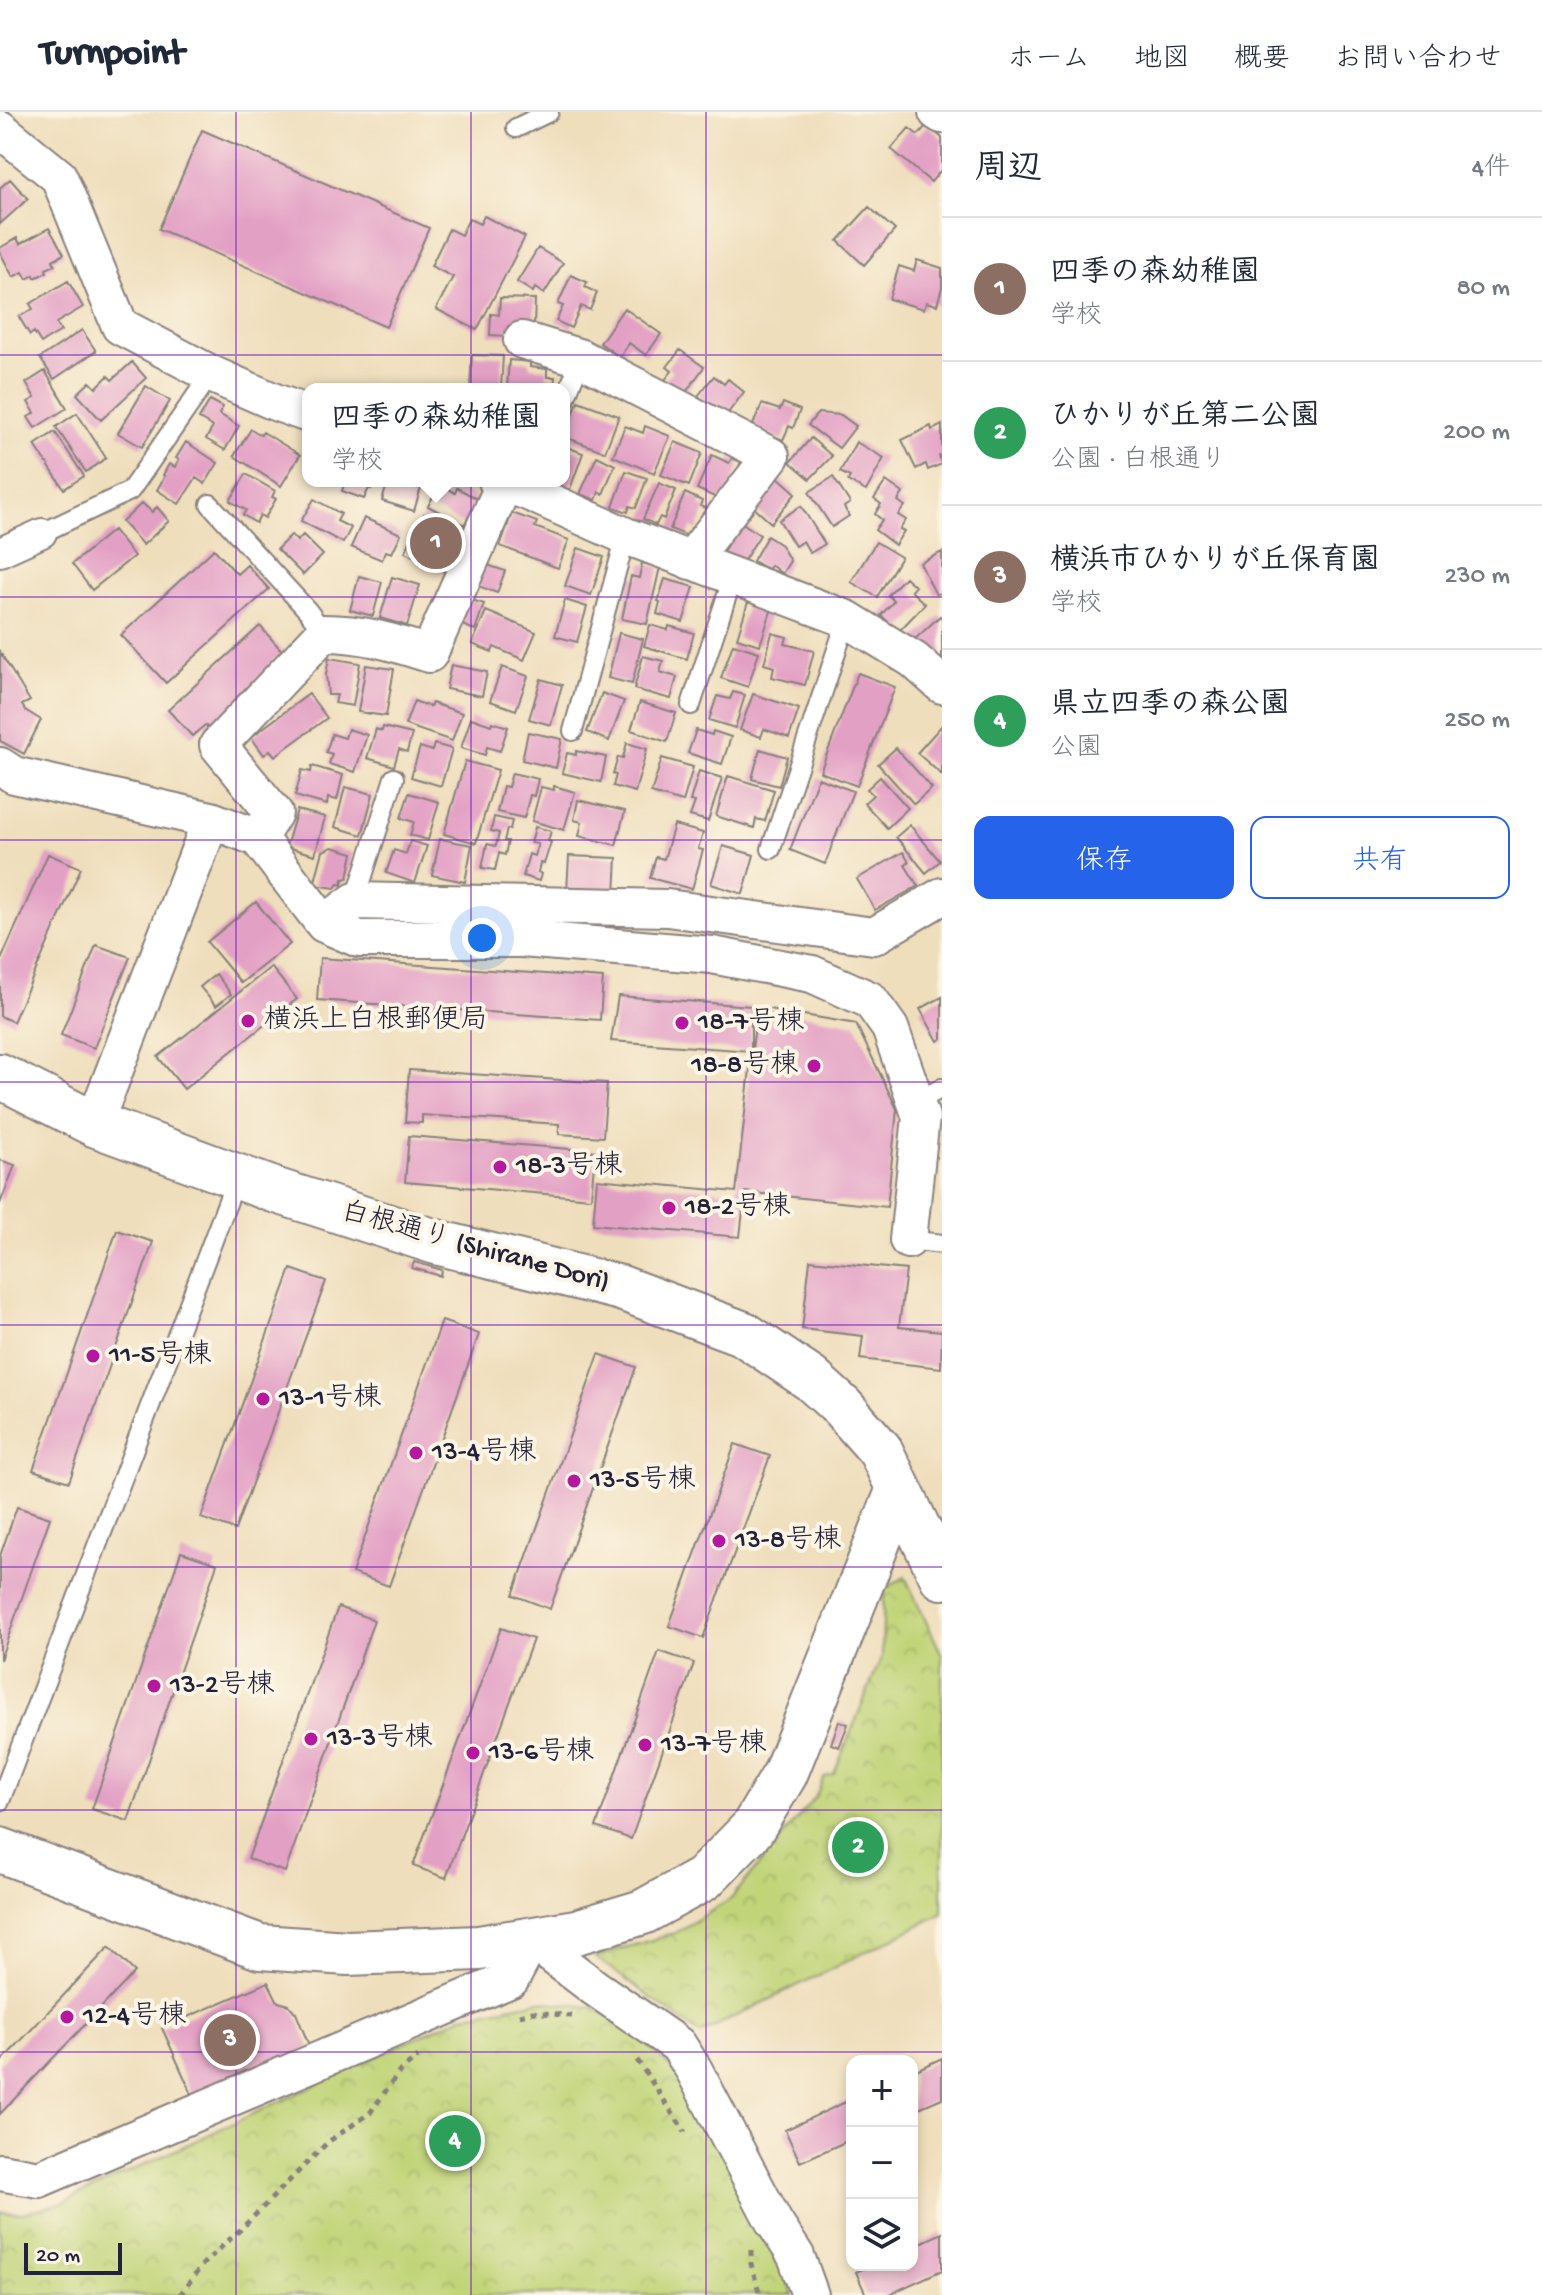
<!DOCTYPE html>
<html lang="ja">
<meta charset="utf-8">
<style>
:root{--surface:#fff;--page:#f6f6f7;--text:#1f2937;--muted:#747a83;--line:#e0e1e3;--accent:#2563eb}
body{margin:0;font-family:"Gochi Hand","Klee One",sans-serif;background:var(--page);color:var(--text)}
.controls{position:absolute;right:24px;bottom:24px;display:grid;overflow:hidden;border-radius:16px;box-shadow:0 4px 12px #0003}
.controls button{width:72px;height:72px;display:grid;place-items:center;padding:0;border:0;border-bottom:2px solid var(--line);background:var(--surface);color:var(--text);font:40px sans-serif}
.scale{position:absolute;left:24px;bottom:20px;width:98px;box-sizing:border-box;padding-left:8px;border:4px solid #22223b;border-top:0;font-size:22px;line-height:28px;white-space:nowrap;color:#22223b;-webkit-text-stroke:6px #fcf5e5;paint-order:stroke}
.you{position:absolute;left:482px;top:826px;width:28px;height:28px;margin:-20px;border:6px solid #fff;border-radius:50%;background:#1a73e8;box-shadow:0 0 0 12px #1a73e833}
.badge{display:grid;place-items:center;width:52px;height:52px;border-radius:50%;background:var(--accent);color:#fff;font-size:26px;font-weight:700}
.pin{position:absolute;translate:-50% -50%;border:4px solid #fff;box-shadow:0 2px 8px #0006}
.popup{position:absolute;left:302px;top:271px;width:268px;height:104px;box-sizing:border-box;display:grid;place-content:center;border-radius:16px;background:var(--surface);filter:drop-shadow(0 2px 6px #0005);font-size:26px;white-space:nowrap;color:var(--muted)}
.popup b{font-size:30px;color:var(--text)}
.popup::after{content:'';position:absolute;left:50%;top:100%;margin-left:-16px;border:16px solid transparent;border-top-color:var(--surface)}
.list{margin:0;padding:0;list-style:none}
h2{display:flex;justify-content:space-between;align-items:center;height:104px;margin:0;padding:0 32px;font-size:34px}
h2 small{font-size:26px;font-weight:400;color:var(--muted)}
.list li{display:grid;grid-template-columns:52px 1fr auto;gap:24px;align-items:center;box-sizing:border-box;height:144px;padding:0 32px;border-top:2px solid var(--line)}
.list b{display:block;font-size:30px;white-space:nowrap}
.list p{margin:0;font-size:26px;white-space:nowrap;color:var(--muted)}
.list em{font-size:26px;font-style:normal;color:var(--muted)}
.actions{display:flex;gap:16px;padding:24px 32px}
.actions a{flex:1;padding:18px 0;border:2px solid var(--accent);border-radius:16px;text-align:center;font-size:28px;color:var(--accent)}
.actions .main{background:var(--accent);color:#fff}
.icon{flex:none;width:44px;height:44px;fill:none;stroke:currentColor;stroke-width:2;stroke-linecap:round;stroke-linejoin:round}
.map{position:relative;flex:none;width:942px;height:2183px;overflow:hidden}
header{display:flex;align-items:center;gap:48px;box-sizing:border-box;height:112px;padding:0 40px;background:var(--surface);border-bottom:2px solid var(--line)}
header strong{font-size:38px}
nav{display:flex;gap:44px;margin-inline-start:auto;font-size:28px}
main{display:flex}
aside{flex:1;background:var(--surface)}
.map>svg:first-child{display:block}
.park{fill:url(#park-crowns);stroke:#727b5a;stroke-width:2}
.building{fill:#e3a0c5}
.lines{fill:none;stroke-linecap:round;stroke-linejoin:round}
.service-casing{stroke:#88807c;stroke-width:22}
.pedestrian-casing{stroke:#88807c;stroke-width:32}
.minor-casing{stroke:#88807c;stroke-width:40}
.tertiary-casing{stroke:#88807c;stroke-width:48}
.path{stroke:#88807c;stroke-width:5;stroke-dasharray:6 6;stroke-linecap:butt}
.service{stroke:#fff;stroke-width:18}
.pedestrian{stroke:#fff;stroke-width:28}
.minor{stroke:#fff;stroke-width:36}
.tertiary{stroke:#fff;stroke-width:44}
.grid{fill:none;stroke:#7b2cbf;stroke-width:2;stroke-opacity:0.55}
.poi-dot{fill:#b5179e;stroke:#fcf5e5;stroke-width:3}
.labels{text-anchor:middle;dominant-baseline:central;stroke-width:8;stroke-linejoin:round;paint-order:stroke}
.poi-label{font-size:28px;fill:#22223b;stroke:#fcf5e5;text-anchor:start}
.street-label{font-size:28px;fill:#22223b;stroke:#fcf5e5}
</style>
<header>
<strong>Turnpoint</strong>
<nav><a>ホーム</a><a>地図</a><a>概要</a><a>お問い合わせ</a></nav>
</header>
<main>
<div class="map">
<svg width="942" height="2183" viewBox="0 0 942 2183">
<defs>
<pattern id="park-crowns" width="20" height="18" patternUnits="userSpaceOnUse" patternTransform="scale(2)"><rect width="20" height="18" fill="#c1d478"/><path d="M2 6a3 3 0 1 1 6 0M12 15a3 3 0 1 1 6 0" fill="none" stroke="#a6b669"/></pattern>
</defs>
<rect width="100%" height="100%" fill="#fcf5e5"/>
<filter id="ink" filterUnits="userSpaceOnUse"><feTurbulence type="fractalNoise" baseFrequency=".0125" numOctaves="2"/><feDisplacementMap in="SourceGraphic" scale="16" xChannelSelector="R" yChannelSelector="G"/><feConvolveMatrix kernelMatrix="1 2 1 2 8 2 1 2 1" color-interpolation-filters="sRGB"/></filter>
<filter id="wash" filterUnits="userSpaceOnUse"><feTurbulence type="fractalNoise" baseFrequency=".006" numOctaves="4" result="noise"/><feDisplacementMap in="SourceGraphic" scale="32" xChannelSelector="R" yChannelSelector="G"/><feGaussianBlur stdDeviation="1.8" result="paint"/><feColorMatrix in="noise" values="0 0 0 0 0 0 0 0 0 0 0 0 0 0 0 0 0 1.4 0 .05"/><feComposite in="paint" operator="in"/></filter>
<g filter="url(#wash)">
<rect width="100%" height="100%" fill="#efdebc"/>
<!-- park -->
<path class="park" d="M905 1465 942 1543V1802L700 1922 595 1845 675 1821 731 1787 816 1684 824 1665 834 1662 882 1544 884 1478Z
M538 1889 592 1895 630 1916 682 1967 780 2150 793 2183H0V2100L24 2101 64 2090 463 1904Z"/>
<g id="blocks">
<!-- building -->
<path class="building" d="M927 13 942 26V57L931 70 891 37 909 16 918 23Z
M202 18 429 116 386 215 159 117Z
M10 67 28 87 0 112V76Z
M869 95 895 118 864 153 838 129Z
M484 104 525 125 477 218 436 197 453 165 431 154 449 117 461 123 469 107 480 112Z
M49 116 64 142 53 148 55 153 46 157 47 160 35 166 34 163 27 167 23 160 13 165 0 140V136L17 126 20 132Z
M538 136 563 151 544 182 535 176 533 180 517 170Z
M917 148 942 156V175L937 193 926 190 924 197 889 187 899 154 914 159Z
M571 163 587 170 585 175 597 181 590 198 581 194 571 216 556 209 563 194 558 192Z
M68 169 83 195 56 211 61 219 41 231 34 220 30 223 19 205 33 197 30 192Z
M500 186 535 187 534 215 508 214 507 224 490 223 491 202 499 203Z
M624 196 661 222 646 243 629 231 620 245 600 231Z
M82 218 96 239 54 267 40 246Z
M680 238 704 255 681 287 661 273 672 259 667 255Z
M472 243 503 244 501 277H470Z
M509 248 530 250V255L547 257V265H555L554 275 546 274V277H507Z
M132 250 146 266 101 308 77 282 90 270 96 276 108 264 112 268Z
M45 259 67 296 35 316 28 305 35 301 28 290 35 286 26 271Z
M714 264 724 272 728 267 744 280 725 305 698 284Z
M146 274 170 289 142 335 118 321Z
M210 288 223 295 219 302 239 314 225 338 206 327 213 315 199 307Z
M578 289 619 304 605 340 565 325Z
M783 291 800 298 793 316 789 314 783 328 752 315 762 292 780 298Z
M77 301 106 346 86 360 56 315Z
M818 301 841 303 856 314 839 336 808 313Z
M942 313V343L939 344 942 352 928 358 926 352 916 357 902 328 931 314 932 318Z
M625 314 643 321 645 314 670 324 654 361 613 344Z
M251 317 261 323 263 320 300 343 281 374 234 344Z
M55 320 84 364 64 377 35 333Z
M811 326 832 344 810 367 790 350Z
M186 330 218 351 205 372 196 366 179 392 157 378 165 364 163 363 169 352 175 355 179 348 176 346Z
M675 330 702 341 689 374 661 363Z
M856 330 884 346 866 379 848 369 850 365 840 360Z
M564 334 583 341 569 380 559 377 562 369H564Z
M712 343 729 351 732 346 741 350 728 379 721 388 697 377Z
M597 344 615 353 603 382 599 380 596 388 580 382Z
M626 359 647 366 636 396 630 394 628 400 613 395Z
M246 362 275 379 272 385 276 387 265 406 260 403 256 411 243 403 246 398 230 389Z
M778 365 796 381 771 411 752 394Z
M833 365 850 391 844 395 849 404 832 415 809 380Z
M345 369H374L371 377 369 376 364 387 342 379Z
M388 369H423L414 399 382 389Z
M886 369 903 381 898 389 905 394 898 403 906 408 900 417 904 419 895 433 875 418 882 408 875 402 881 392 874 387Z
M659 371 676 378 664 407 660 405 656 413 643 407Z
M440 372 455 381 457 376 478 387 464 413 428 394Z
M685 381 702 389 700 394 706 396 697 418 691 416 688 424 670 417Z
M314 387 341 402 337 409 351 416 343 431 301 409Z
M142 391 152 400 157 395 169 409 143 433 122 410Z
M801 394 825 432 810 441 803 429 795 434 779 408Z
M512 401 537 410 535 415 569 428 558 456 500 434Z
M424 402 453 416 449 426 459 431 445 460 405 440Z
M364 406 401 422 392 441 386 439 382 448 351 435Z
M741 410 760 423 741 453 722 441Z
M113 418 134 444 92 478 72 452Z
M291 423 297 429 303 423 323 443 303 463 277 437Z
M767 424 781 433 790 449 782 462 771 453 768 458 753 449Z
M876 430 901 445 877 485 851 470Z
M578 436 604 445 591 483 565 474Z
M214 437 237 462 247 453 269 477 166 571 121 523Z
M942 440V480L936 483 920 451Z
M482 451 505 459 497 481 473 472Z
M642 451 660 455 647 512 622 507 631 464 639 466Z
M359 464 382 470 373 504 350 498Z
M392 465 420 473 407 514 380 506Z
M905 465 915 474 911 479 925 492 898 520 881 503 894 489 888 483Z
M665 467 694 475 683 510 657 502 660 490 658 489Z
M463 485 484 492 475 518 454 510Z
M565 488 587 495 577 530 555 524Z
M758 488 773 493 760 533 737 526 748 490 757 493Z
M486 499 536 520 524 548 494 535 492 540 472 532Z
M940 504 942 506V546L935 552 913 529Z
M650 513 668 518 669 514 694 521 687 547 644 534Z
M260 514 283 540 271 550 276 556 209 617 205 613 192 624 168 598Z
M619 521 643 527 632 572 608 566Z
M772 521 787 525 785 532 814 539 805 573 772 565 774 555 764 552Z
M733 532 759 540 748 575 721 566Z
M0 540 30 589 22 593 25 598 41 608 24 642 0 629Z
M643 544 663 549 660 560 677 565 671 587 634 577Z
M329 546 360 551 353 594 335 591 337 583H328L326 562Z
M366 553 394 557 386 604 358 600Z
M451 553 487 560 482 584 446 577Z
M502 555 528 564 516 598 490 589Z
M858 561 895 575 857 674 820 660Z
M541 567 562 573 551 613 529 607Z
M733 580 745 583 735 616 709 608 717 584 730 587Z
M602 581 624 589 609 629 587 620Z
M309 582 327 606 275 644 270 638 264 643 251 625Z
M753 582 799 597 789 626 764 617 761 625 740 618Z
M414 589 430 595 432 591 462 601 452 629 405 613Z
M640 590 676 601 667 630 631 618Z
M471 606 491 613 492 610 508 615 500 639 487 635 485 643 461 636Z
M942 613V663L917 641Z
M383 615 412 622 407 640 399 637 394 654 367 646 376 617 382 619Z
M348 617 367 623 355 660 329 652 332 642 326 640 332 622 345 626Z
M696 618 712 623 713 619 731 625 722 652 688 641Z
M528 620 562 627 556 656 522 648Z
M627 631 647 637 635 680 613 674 616 663 613 662 618 645 623 646Z
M434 632 452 637 441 674 411 665 420 635 432 639Z
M896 636 932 676 914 692 878 652Z
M760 637 787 645 779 674 752 667Z
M576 639 606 645 601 670 562 661 567 641 576 643Z
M662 646 693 655 683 690 651 681Z
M465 649 498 658 476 731 444 722Z
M312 654 343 663 337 688 328 686 327 693 295 684 302 658 311 660Z
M699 659 722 666 708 709 690 704 695 690 690 689Z
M512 661 538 667 534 684 530 683 524 706 497 700 503 674 508 675Z
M728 664 774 678 765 709 756 707 754 716 716 704Z
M880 665 908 696 887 716 864 691 873 683 867 677Z
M818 666 853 679 825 752 790 738Z
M554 674 575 680 564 718 532 709 541 675 554 678Z
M345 675 373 682 362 723 335 715Z
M409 681 439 690 428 728 410 723 414 710 401 706Z
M578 688 625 699 616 733 579 724 582 710 574 708Z
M297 698 325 705 315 743 286 735Z
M494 705 512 709 510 717H507L504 729H508L505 743 499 741 495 758 482 756 487 732 496 734 499 721 491 719Z
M674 713 703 721 698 737 703 738 692 777 650 766 656 745 664 747Z
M910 713 940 749 926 761 896 725Z
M535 715 551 719 548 729 551 730 544 752 540 751 538 760 541 762 539 769 523 764 529 742 534 744 538 732 531 731Z
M440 727 472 733 465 770 432 763Z
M410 729 427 734 415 771 386 761 394 738 406 742Z
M723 734 754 743 743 782 711 772Z
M332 735 353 741 348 766 343 767 342 773 338 772 335 776 314 773 323 739Z
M903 740 909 750 905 753 918 774 875 798 857 767Z
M48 742 81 756 13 910 0 904V850Z
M569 744 617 746 615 782 567 779Z
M256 790 290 832 241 871 207 830Z
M96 833 130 845 94 936 61 923Z
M320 846 603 866 600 908 317 888Z
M271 855 297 887 184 977 158 945Z
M216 862 231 882 216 894 200 875Z
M618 884 751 894V939L611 929Z
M942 885V926L938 929 920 897Z
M757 895 856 912 897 997 887 1095 745 1080 740 1125 593 1112 597 1067 736 1080Z
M409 958 607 971 603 1025 559 1022V1012L422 1003V1011L405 1010Z
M409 1024 595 1039 591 1086 405 1070Z
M0 1048 15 1053 0 1092Z
M117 1118 153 1130 69 1370 33 1358Z
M810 1148 906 1158 899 1215 942 1219 941 1256 860 1247 863 1224 802 1217Z
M414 1150 442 1158 441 1164 412 1156Z
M291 1157 326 1169 235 1418 201 1406Z
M442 1209 479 1222 389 1474 352 1461Z
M599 1242 636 1255 550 1497 513 1483Z
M735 1332 770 1344 703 1526 669 1514Z
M17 1395 50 1406 0 1548V1444Z
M181 1440 217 1452 128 1709 92 1697Z
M338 1495 374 1508 285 1760 248 1747Z
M501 1516 533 1527 446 1766 413 1754Z
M659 1539 694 1551 631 1727 596 1715Z
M839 1609 848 1612 839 1635 831 1632Z
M109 1835 135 1860 0 2002V1951Z
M268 1870 278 1890 289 1893 296 1901 310 1936 194 1987 162 1916Z
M942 1946V1986L912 1999V1960Z
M852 1987V2027L800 2050 785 2018Z
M942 2121V2158L888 2183H866L856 2160 872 2153H912V2135Z"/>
</g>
</g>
<g filter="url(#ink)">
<use href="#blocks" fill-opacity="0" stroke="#88807c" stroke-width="2"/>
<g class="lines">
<defs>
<path id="service" d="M516 16 549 0
M564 290 581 246
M210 392 308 499 324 521
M42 421 130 379 211 262
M691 593 733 465
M573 619 626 424
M771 737 847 507
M355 789 394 666
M916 990 942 976
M908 1128 942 1132
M0 1689 237 1065"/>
<path id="pedestrian" d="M0 440 42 421"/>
<path id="minor" d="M937 0 942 3
M0 17 59 65 120 214 211 262 275 290 308 302
M522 228 581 246 771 344 690 449
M497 369 528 380 626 424 847 507 914 548 942 573
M0 654 14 663 211 708 258 726 324 812 359 827H522L712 843 812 862 870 888 890 916 921 1005 908 1128
M258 726 274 701 218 633 324 521C363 521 392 530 429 542L504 372
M324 812 355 789 667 796 874 824 942 784
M94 1012 211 708
M0 2060 39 2067 511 1867 532 1828 595 1876 678 1933 694 1958 774 2110 796 2144 810 2183"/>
<path id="tertiary" d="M0 964 94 1012 274 1078 436 1130 621 1176 744 1222 811 1267 842 1295 880 1338 942 1465
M0 1738 260 1835 348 1841 479 1836 576 1820 643 1800 703 1767 752 1717 785 1662 899 1377"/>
</defs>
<!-- service casing -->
<use href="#service" class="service-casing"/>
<!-- pedestrian casing -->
<use href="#pedestrian" class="pedestrian-casing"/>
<!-- minor casing -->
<use href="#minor" class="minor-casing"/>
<!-- tertiary casing -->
<use href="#tertiary" class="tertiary-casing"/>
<!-- path -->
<path class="path" d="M519 1903 533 1900 572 1904
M637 1948 685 2020
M751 2138V2152L760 2183
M180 2183 203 2152 240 2118 328 2030 370 2001 400 1959 418 1945"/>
<!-- service -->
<use href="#service" class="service"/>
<!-- pedestrian -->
<use href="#pedestrian" class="pedestrian"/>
<!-- minor -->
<use href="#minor" class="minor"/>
<!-- tertiary -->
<use href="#tertiary" class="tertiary"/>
</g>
</g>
<!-- grid -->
<path class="grid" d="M236 0V2183M471 0V2183M706 0V2183M0 243H942M0 485H942M0 728H942M0 970H942M0 1213H942M0 1455H942M0 1698H942M0 1940H942"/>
<!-- markers -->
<g class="poi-dot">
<circle cx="248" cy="909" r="8"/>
<circle cx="682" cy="911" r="8"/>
<circle cx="814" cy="954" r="8"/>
<circle cx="500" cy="1055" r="8"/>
<circle cx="669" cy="1096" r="8"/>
<circle cx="93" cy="1244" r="8"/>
<circle cx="263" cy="1287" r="8"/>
<circle cx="416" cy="1341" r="8"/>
<circle cx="574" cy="1369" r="8"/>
<circle cx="719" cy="1429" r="8"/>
<circle cx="154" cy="1574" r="8"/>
<circle cx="311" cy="1627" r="8"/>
<circle cx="645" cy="1633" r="8"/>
<circle cx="473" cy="1641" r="8"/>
<circle cx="67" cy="1905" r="8"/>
</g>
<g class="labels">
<!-- poi labels -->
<g class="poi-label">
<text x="264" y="909">横浜上白根郵便局</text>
<text x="698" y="911">18-7号棟</text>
<text x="798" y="954" text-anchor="end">18-8号棟</text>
<text x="516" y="1055">18-3号棟</text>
<text x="685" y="1096">18-2号棟</text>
<text x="109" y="1244">11-5号棟</text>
<text x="279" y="1287">13-1号棟</text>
<text x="432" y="1341">13-4号棟</text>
<text x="590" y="1369">13-5号棟</text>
<text x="735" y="1429">13-8号棟</text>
<text x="170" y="1574">13-2号棟</text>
<text x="327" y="1627">13-3号棟</text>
<text x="661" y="1633">13-7号棟</text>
<text x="489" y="1641">13-6号棟</text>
<text x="83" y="1905">12-4号棟</text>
</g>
<!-- street labels -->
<g class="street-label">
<text transform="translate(475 1136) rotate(15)">白根通り (Shirane Dori)</text>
</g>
</g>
</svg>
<div class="controls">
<button>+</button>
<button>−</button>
<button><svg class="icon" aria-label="layers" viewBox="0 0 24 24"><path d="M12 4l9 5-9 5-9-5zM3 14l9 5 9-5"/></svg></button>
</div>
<div class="scale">20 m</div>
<div class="you"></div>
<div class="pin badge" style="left:436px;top:431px;background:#8d6e63">1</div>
<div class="popup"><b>四季の森幼稚園</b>学校</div>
<div class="pin badge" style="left:858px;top:1735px;background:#2e9e5b">2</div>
<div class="pin badge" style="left:230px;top:1928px;background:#8d6e63">3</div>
<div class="pin badge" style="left:455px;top:2029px;background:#2e9e5b">4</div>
</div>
<aside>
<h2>周辺<small>4件</small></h2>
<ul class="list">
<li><span class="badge" style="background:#8d6e63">1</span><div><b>四季の森幼稚園</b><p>学校</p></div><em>80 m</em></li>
<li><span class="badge" style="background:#2e9e5b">2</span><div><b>ひかりが丘第二公園</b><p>公園 · 白根通り</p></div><em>200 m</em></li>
<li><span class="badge" style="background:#8d6e63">3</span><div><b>横浜市ひかりが丘保育園</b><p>学校</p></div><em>230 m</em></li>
<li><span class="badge" style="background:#2e9e5b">4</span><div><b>県立四季の森公園</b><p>公園</p></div><em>250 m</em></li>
</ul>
<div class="actions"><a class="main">保存</a><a>共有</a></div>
</aside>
</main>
